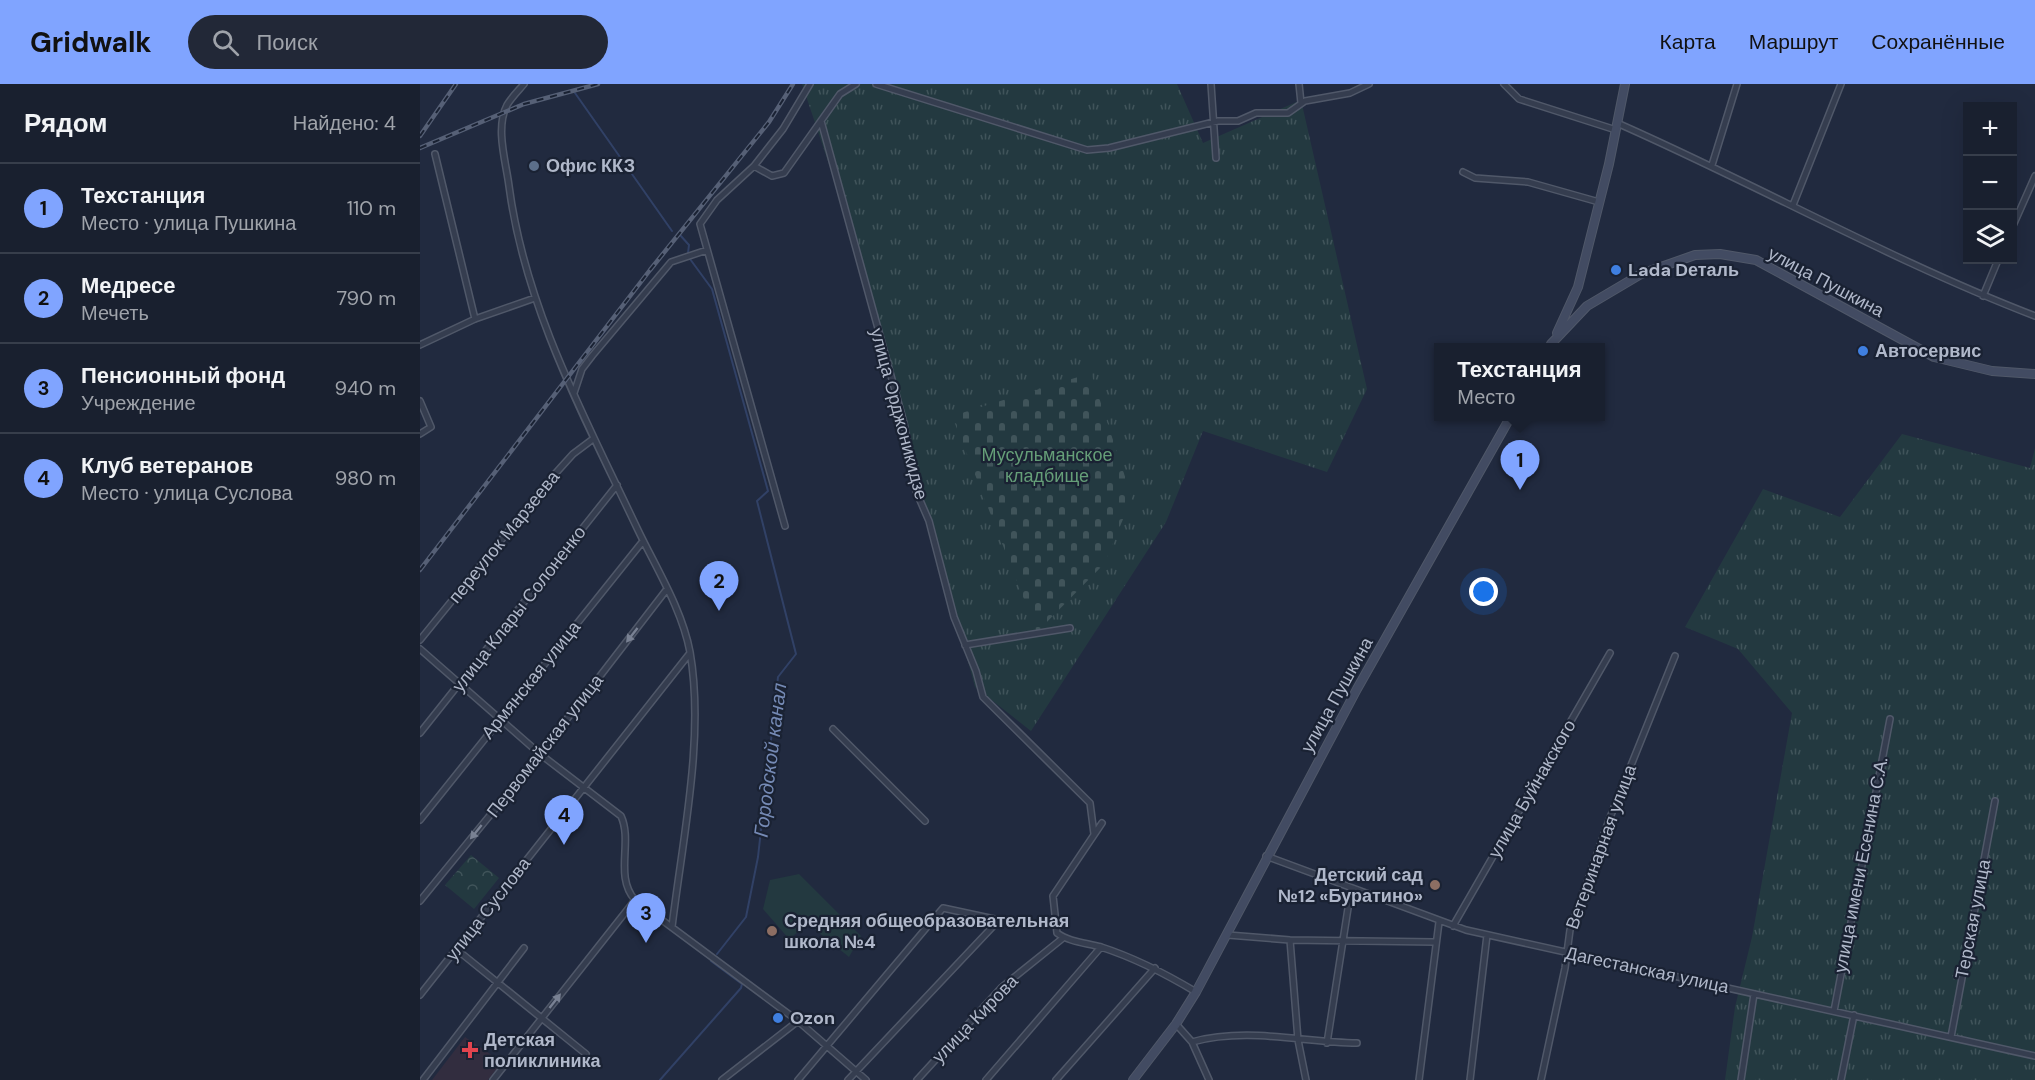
<!DOCTYPE html>
<html lang="ru">
<meta charset="utf-8">
<style>
:root{--surface:#19202f;--page:#222837;--text:#f1f3f6;--muted:#9fa3aa;--line:#373e4b;--accent:#80a4ff}
body{margin:0;font-family:"DM Sans",sans-serif;background:var(--page);color:var(--text)}
.controls{position:absolute;right:18px;top:18px;display:grid;overflow:hidden;border-radius:0px;box-shadow:0 6px 24px #0002}
.controls button{width:54px;height:54px;display:grid;place-items:center;padding:0;border:0;border-bottom:2px solid var(--line);background:var(--surface);color:var(--text);font:30px sans-serif}
.you{position:absolute;left:1064px;top:508px;width:21px;height:21px;margin:-15px;border:4px solid #fff;border-radius:50%;background:#1a73e8;box-shadow:0 0 0 9px #1a73e833}
.badge{display:grid;place-items:center;width:39px;height:39px;border-radius:50%;background:var(--accent);color:#111;font-size:20px;font-weight:700}
.pin{position:absolute;translate:-50% -50px;filter:drop-shadow(0 2px 3px #0008)}
.pin::after{content:'';position:absolute;top:32px;width:21px;height:18px;background:inherit;clip-path:polygon(0 0,100% 0,50% 100%)}
.popup{position:absolute;left:1014px;top:259px;width:171px;height:78px;box-sizing:border-box;display:grid;place-content:center;border-radius:0px;background:var(--surface);filter:drop-shadow(0 2px 4px #0005);font-size:20px;white-space:nowrap;color:var(--muted)}
.popup b{font-size:22px;color:var(--text)}
.popup::after{content:'';position:absolute;left:50%;top:100%;margin-left:-12px;border:12px solid transparent;border-top-color:var(--surface)}
.list{margin:0;padding:0;list-style:none}
h2{display:flex;justify-content:space-between;align-items:center;height:78px;margin:0;padding:0 24px;font-size:26px}
h2 small{font-size:20px;font-weight:400;color:var(--muted)}
.list li{display:grid;grid-template-columns:39px 1fr auto;gap:18px;align-items:center;box-sizing:border-box;height:90px;padding:0 24px;border-top:2px solid var(--line)}
.list b{display:block;font-size:22px;white-space:nowrap}
.list p{margin:0;font-size:20px;white-space:nowrap;color:var(--muted)}
.list em{font-size:20px;font-style:normal;color:var(--muted)}
.icon{flex:none;width:33px;height:33px;fill:none;stroke:currentColor;stroke-width:2;stroke-linecap:round;stroke-linejoin:round}
.map{position:relative;flex:none;width:1615px;height:996px;overflow:hidden}
header{display:flex;align-items:center;gap:36px;box-sizing:border-box;height:84px;padding:0 30px;background:var(--accent);color:#111}
header strong{font-size:28px}
nav{display:flex;gap:33px;margin-inline-start:auto;font-size:21px}
.search{width:420px;height:54px;background:var(--page);display:flex;align-items:center;gap:15px;box-sizing:border-box;padding:0 21px;border-radius:33px;color:var(--muted);font-size:22px}
main{display:flex}
aside{flex:1;background:var(--surface)}
.map>svg:first-child{display:block}
.medical{fill:#322d3f}
.grass{fill:url(#grass-tufts)}
.forest{fill:url(#forest-crowns)}
.cemetery{fill:url(#cemetery-stones)}
.pitch{fill:#233940}
.lines{fill:none;stroke-linecap:round;stroke-linejoin:round}
.stream{stroke:#314166;stroke-width:2}
.street-casing{stroke:#505869;stroke-width:8}
.secondary-casing{stroke:#505869;stroke-width:10}
.street{stroke:#353d4f;stroke-width:5}
.secondary{stroke:#424b62;stroke-width:8}
.rail-casing{stroke:#566076;stroke-width:4.5}
.rail{stroke:#1a2233;stroke-width:2;stroke-dasharray:7;stroke-linecap:butt}
.oneway{fill:#798193}
.service-dot{fill:#5c6f8a;stroke:#1a2233;stroke-width:2}
.shop-dot{fill:#3f7fe0;stroke:#1a2233;stroke-width:2}
.education-dot{fill:#8d6e63;stroke:#1a2233;stroke-width:2}
.health-dot{fill:#e0444e;stroke:#1a2233;stroke-width:2}
.labels{text-anchor:middle;dominant-baseline:central;stroke-width:4.5;stroke-linejoin:round;paint-order:stroke}
.poi-label{font-size:18px;font-weight:bold;fill:#b0b8ca;stroke:#1a2233;text-anchor:start}
.street-label{font-size:18px;fill:#b0b8ca;stroke:#1a2233}
.park-label{font-size:18px;fill:#659e78;stroke:#1a2233}
.water-label{font-size:20px;font-style:italic;fill:#758ab5;stroke:#1a2233}
</style>
<header>
<strong>Gridwalk</strong>
<div class="search"><svg class="icon" aria-label="search" viewBox="0 0 24 24"><circle cx="10" cy="10" r="6"/><path d="M15 15l6 6"/></svg>Поиск</div>
<nav><a>Карта</a><a>Маршрут</a><a>Сохранённые</a></nav>
</header>
<main>
<aside>
<h2>Рядом<small>Найдено: 4</small></h2>
<ul class="list">
<li><span class="badge">1</span><div><b>Техстанция</b><p>Место · улица Пушкина</p></div><em>110 m</em></li>
<li><span class="badge">2</span><div><b>Медресе</b><p>Мечеть</p></div><em>790 m</em></li>
<li><span class="badge">3</span><div><b>Пенсионный фонд</b><p>Учреждение</p></div><em>940 m</em></li>
<li><span class="badge">4</span><div><b>Клуб ветеранов</b><p>Место · улица Суслова</p></div><em>980 m</em></li>
</ul>
</aside>
<div class="map">
<svg width="1615" height="996" viewBox="0 0 1615 996">
<defs>
<pattern id="grass-tufts" width="24" height="20" patternUnits="userSpaceOnUse" patternTransform="scale(1.5)"><rect width="24" height="20" fill="#233940"/><path d="M3 7l-1-3M5 7V3M7 7l1-3M15 17l-1-3M17 17v-4M19 17l1-3" fill="none" stroke="#40545a"/></pattern>
<pattern id="forest-crowns" width="20" height="18" patternUnits="userSpaceOnUse" patternTransform="scale(1.5)"><rect width="20" height="18" fill="#233940"/><path d="M2 6a3 3 0 1 1 6 0M12 15a3 3 0 1 1 6 0" fill="none" stroke="#40545a"/></pattern>
<pattern id="cemetery-stones" width="16" height="16" patternUnits="userSpaceOnUse" patternTransform="scale(1.5)"><rect width="16" height="16" fill="#233940"/><path d="M2 7V4a2 2 0 0 1 4 0v3zM10 15v-3a2 2 0 0 1 4 0v3z" fill="#40545a"/></pattern>
</defs>
<rect width="100%" height="100%" fill="#212a3f"/>
<!-- medical -->
<path class="medical" d="M45 953 82 978 68 996H12Z"/>
<!-- grass -->
<path class="grass" d="M382 0H757L783 59 881 16 947 305 907 388 783 347 746 438 611 647 555 603 429 140Z
M1482 350 1610 384 1615 364V996H1305L1315 923 1332 853 1372 629 1318 565 1265 543 1343 405 1420 433Z"/>
<!-- forest -->
<path class="forest" d="M51 771 79 794 54 825 25 801Z"/>
<!-- cemetery -->
<path class="cemetery" d="M671 289 712 414 684 480 617 548 532 332Z"/>
<!-- pitch -->
<path class="pitch" d="M379 790 441 852 429 873 388 840 369 855 343 825 350 796Z"/>
<g class="lines">
<!-- stream -->
<path class="stream" d="M155 9 252 147
M260 151 269 161 268 169
M270 175 292 205 348 407 337 417 376 570 358 593 338 773 326 833 297 870
M240 996 321 904 322 900 291 877"/>
<defs>
<path id="street" d="M104 0C98 7 91 14 87 21 75 44 86 78 89 102 105 224 165 334 217 444 236 484 262 525 270 568 285 653 262 758 252 843
M456 0 667 66 689 64 798 37H818L836 29H868L885 17 930 9 949 0
M791 0 796 74
M879 0 881 19
M1084 0 1099 15 1196 46
M401 37 484 339 496 407 509 437 534 533 556 587 563 613 670 719 674 750
M1197 39C1338 101 1472 177 1615 232
M15 70 55 235
M1292 81 1317 0
M334 82 352 92 364 89 420 10 436 0
M1043 88 1055 94 1108 98 1179 118
M1373 121 1421 0
M1592 144 1615 92
M1563 212 1578 176
M0 261 55 235 115 214
M154 309 162 285 172 272 251 178 287 166
M0 317 11 343 0 350
M365 442 280 140 297 116 334 82 363 45 390 0
M0 556 134 391 153 370 173 355
M545 561 650 544
M0 565 120 670 201 732C213 758 194 792 215 816L378 937 446 996
M413 645 505 737
M0 649 197 401
M0 736 223 457
M682 739 633 812 637 849C649 858 667 859 681 863 715 874 746 890 776 908
M846 772 1046 846 1615 972
M0 817 120 670 247 505
M1033 842 1190 569
M808 851 870 856 1014 858
M870 856 878 956 886 996
M36 865 166 970
M0 911 270 569
M1414 927 1470 635
M756 940 772 958 789 996
M1531 953 1575 717
M772 958C827 943 881 958 937 959
M907 959 931 805
M3 996 104 864
M73 996 215 816
M302 996 378 937
M378 996 523 824 579 836
M428 996 579 836
M497 996 582 903 643 854
M566 996 681 863
M636 996 735 884
M999 996 1019 838
M1050 996 1067 851
M1121 996 1145 884 1150 846 1189 736 1255 572
M1321 996 1334 910
M1421 996 1434 931"/>
<path id="secondary" d="M1137 249 1158 203 1189 80 1205 0
M1131 260 1167 222 1221 190 1275 171 1300 170 1336 176 1514 273 1572 287 1615 290
M713 996 756 940 776 908 937 605 1091 332"/>
</defs>
<!-- street casing -->
<use href="#street" class="street-casing"/>
<!-- secondary casing -->
<use href="#secondary" class="secondary-casing"/>
<!-- street -->
<use href="#street" class="street"/>
<!-- secondary -->
<use href="#secondary" class="secondary"/>
<defs>
<path id="rail" d="M0 52 36 0
M0 64 104 20 178 0
M0 486 230 186 349 38 373 0"/>
</defs>
<!-- rail casing -->
<use href="#rail" class="rail-casing"/>
<!-- rail -->
<use href="#rail" class="rail"/>
</g>
<!-- one-way arrows -->
<defs><path id="oneway-solid" d="M-6-.8H1V-3.2L6.5 0L1 3.2V.8H-6Z" transform="scale(1.5)"/></defs>
<g class="oneway">
<use href="#oneway-solid" transform="translate(212 551) rotate(128)"/>
<use href="#oneway-solid" transform="translate(56 748) rotate(129)"/>
<use href="#oneway-solid" transform="translate(135 917) rotate(-52)"/>
</g>
<!-- markers -->
<circle class="service-dot" cx="114" cy="82" r="6"/>
<g class="shop-dot">
<circle cx="1196" cy="186" r="6"/>
<circle cx="1443" cy="267" r="6"/>
<circle cx="358" cy="934" r="6"/>
</g>
<g class="education-dot">
<circle cx="1015" cy="801" r="6"/>
<circle cx="352" cy="847" r="6"/>
</g>
<path class="health-dot" d="M47 957h6v6h6v6h-6v6h-6v-6h-6v-6h6z"/>
<g class="labels">
<!-- poi labels -->
<g class="poi-label">
<text x="126" y="82">Офис ККЗ</text>
<text x="1208" y="186">Lada Dеталь</text>
<text x="1455" y="267">Автосервис</text>
<text x="1003" y="791" text-anchor="end">Детский сад<tspan x="1003" dy="21">№12 «Буратино»</tspan></text>
<text x="364" y="837">Средняя общеобразовательная<tspan x="364" dy="21">школа №4</tspan></text>
<text x="370" y="934">Ozon</text>
<text x="64" y="956">Детская<tspan x="64" dy="21">поликлиника</tspan></text>
</g>
<!-- street labels -->
<g class="street-label">
<text transform="translate(1406 198) rotate(28)">улица Пушкина</text>
<text transform="translate(479 330) rotate(75)">улица Орджоникидзе</text>
<text transform="translate(84 453) rotate(-51)">переулок Марзеева</text>
<text transform="translate(99 525) rotate(-52)">улица Клары Солоненко</text>
<text transform="translate(111 596) rotate(-51)">Армянская улица</text>
<text transform="translate(917 611) rotate(-61)">улица Пушкина</text>
<text transform="translate(125 662) rotate(-52)">Первомайская улица</text>
<text transform="translate(1112 705) rotate(-60)">улица Буйнакского</text>
<text transform="translate(1181 763) rotate(-70)">Ветеринарная улица</text>
<text transform="translate(1441 781) rotate(-79)">улица имени Есенина С.А.</text>
<text transform="translate(68 825) rotate(-52)">улица Суслова</text>
<text transform="translate(1553 835) rotate(-79)">Терская улица</text>
<text transform="translate(1227 886) rotate(12)">Дагестанская улица</text>
<text transform="translate(555 935) rotate(-46)">улица Кирова</text>
</g>
<!-- park labels -->
<g class="park-label">
<text x="627" y="371">Мусульманское<tspan x="627" dy="21">кладбище</tspan></text>
</g>
<!-- water labels -->
<g class="water-label">
<text transform="translate(350 676) rotate(-83)">Городской канал</text>
</g>
</g>
</svg>
<div class="controls">
<button>+</button>
<button>−</button>
<button><svg class="icon" aria-label="layers" viewBox="0 0 24 24"><path d="M12 4l9 5-9 5-9-5zM3 14l9 5 9-5"/></svg></button>
</div>
<div class="you"></div>
<div class="pin badge" style="left:1100px;top:406px">1</div>
<div class="popup"><b>Техстанция</b>Место</div>
<div class="pin badge" style="left:299px;top:527px">2</div>
<div class="pin badge" style="left:226px;top:859px">3</div>
<div class="pin badge" style="left:144px;top:761px">4</div>
</div>
</main>
